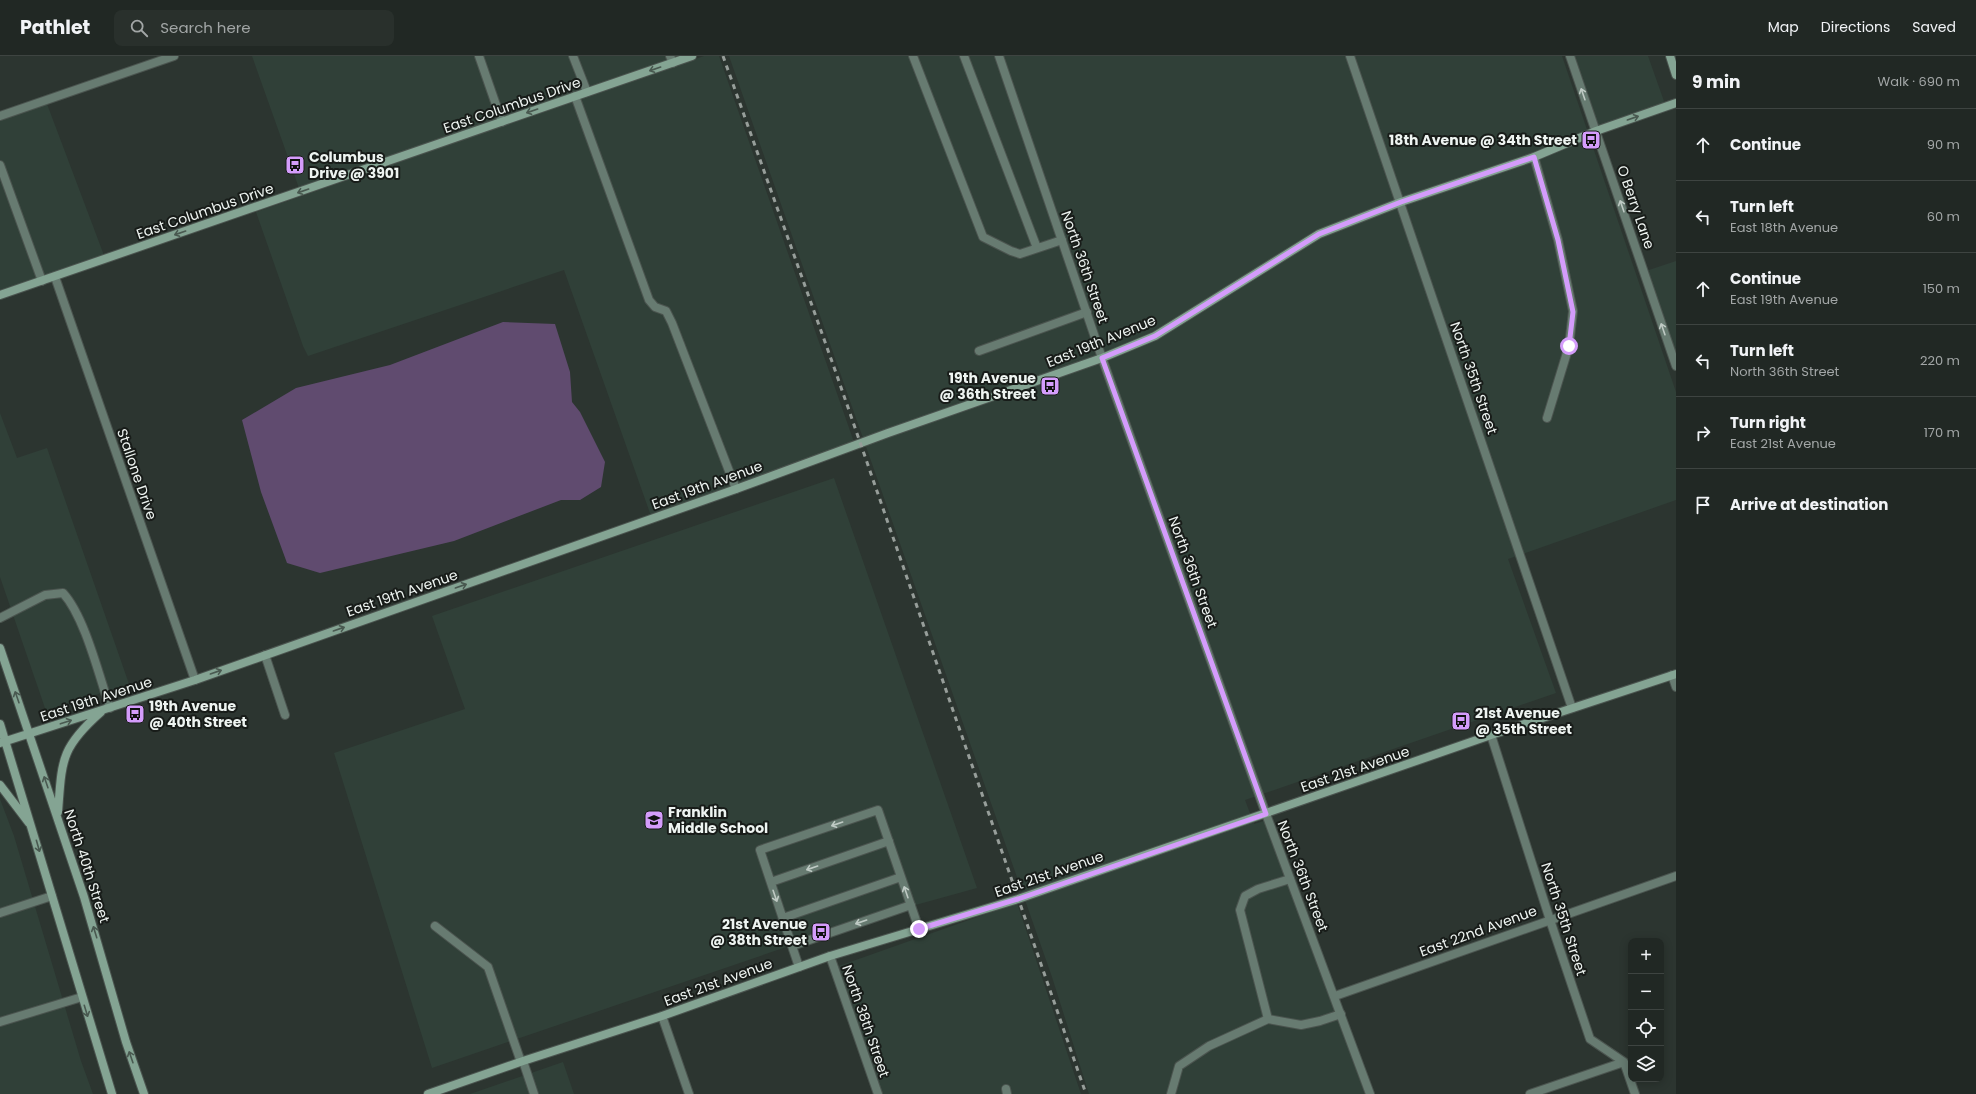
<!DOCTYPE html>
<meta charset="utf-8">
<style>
:root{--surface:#212824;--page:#29302c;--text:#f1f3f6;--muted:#a2a6a6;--line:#3e4441}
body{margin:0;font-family:Poppins,sans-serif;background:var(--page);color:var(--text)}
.controls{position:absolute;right:12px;bottom:12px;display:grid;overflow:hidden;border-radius:8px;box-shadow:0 2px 10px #0003}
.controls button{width:36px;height:36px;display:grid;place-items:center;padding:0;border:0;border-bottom:1px solid var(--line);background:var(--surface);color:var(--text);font:20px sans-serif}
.stop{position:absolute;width:12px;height:12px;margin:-9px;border:3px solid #d49cfb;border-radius:50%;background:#fff}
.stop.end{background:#d49cfb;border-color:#fff;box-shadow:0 1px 4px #0008}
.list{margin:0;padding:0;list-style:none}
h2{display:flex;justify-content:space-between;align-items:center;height:52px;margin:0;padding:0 16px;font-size:17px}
h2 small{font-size:13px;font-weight:400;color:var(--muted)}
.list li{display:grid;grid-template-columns:26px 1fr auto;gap:12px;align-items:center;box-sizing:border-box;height:72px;padding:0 16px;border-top:1px solid var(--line)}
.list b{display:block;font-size:15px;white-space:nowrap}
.list p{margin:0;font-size:13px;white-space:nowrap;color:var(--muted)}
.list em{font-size:13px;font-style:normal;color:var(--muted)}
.icon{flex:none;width:22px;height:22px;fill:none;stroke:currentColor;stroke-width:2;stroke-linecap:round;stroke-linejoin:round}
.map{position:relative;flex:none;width:1676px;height:1038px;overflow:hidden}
header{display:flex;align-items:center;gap:24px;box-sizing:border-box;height:56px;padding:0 20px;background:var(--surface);border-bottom:1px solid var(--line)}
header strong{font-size:19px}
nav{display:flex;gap:22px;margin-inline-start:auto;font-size:14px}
.search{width:280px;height:36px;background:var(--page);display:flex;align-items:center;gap:10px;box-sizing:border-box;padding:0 14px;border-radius:8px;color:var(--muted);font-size:15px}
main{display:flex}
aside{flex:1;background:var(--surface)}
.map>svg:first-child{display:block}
.built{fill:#304038}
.green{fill:#604b6f}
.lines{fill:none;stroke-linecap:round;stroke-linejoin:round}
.lane-casing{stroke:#4b544f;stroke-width:10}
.street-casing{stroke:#4b544f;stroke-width:10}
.secondary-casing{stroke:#4b544f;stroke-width:10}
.lane{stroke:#677b71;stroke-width:8}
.street{stroke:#677b71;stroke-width:8}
.secondary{stroke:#84a493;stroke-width:8}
.rail{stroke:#979e9a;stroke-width:3;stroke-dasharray:5 5;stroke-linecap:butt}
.oneway{stroke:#495950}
.oneway2{stroke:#bfcac4}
.route{stroke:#d49cfb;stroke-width:5}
.labels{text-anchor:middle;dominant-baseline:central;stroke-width:4;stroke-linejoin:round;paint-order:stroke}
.street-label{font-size:14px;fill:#eef4f1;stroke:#181c19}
.poi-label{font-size:14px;font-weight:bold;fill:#eef4f1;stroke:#181c19;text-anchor:start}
</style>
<header>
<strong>Pathlet</strong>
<div class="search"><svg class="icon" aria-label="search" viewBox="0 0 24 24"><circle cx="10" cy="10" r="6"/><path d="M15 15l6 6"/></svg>Search here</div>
<nav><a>Map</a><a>Directions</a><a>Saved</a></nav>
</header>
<main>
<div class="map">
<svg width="1676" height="1038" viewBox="0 0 1676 1038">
<rect width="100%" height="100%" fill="#2c3530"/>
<!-- built -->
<path class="built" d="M252 0H687L300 135Z
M704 0H719L855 389 651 460 564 214 308 300 303 290 256 156Z
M729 0H1562L1676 336V444L1508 503 1556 637 1245 744 1254 768 1264 765 1324 924 1365 1038H1089L1052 921Z
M1569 0H1648L1665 48 1595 72Z
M47 48 105 202 0 238V64Z
M1676 205V310L1646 215Z
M0 357 17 402 47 392 129 628 46 655 0 521Z
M834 422 977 832 883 858 432 1012 334 697 465 653 432 560Z
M0 743 14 780 81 1005 93 1038H0Z
M1017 847 1081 1038H881L836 911Z
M563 1006 574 1038H470Z"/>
<!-- green -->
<path class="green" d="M503 266 555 268 570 316 572 346 580 356 605 406 601 431 580 444H561L454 485 320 517 287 507 261 436 242 364 296 332 390 309Z"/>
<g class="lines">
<defs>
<path id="lane" d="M479 0 502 66
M573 0 587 36
M670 0 673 7
M913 0 983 181 1011 195 1020 198 1062 184
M964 0 1037 192
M575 40 649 244 655 251 666 255 672 267 736 433
M1534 101 1558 184 1573 255 1569 290 1547 362
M0 109 42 225
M979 295 1087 256
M0 562 45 539 63 537C85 561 99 620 110 652
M265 599 285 659
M771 826 889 785
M0 857 52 840
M783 862 901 821
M435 870 488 911 521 1006
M792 890 911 849
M799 911 760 794 878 754 919 873
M1268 963 1240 854 1245 840 1258 833 1290 823
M0 966 82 941
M523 1005 534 1038
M1006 1033 1007 1038
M1171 1038 1179 1010 1209 990 1268 963 1301 969 1320 965 1341 958"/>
<path id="street" d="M999 0 1102 302 1266 758 1370 1038
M1350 0 1572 652
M1570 0 1676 310
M0 60 174 0
M55 221 195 624
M1672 619 1676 631
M1491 679 1550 864 1590 983 1624 1006 1635 1038
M830 900 878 1038
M1335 940 1676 820
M662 960 689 1038
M1530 1038 1624 1006"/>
<path id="secondary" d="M1670 0 1676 19
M0 239 692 0
M0 592 84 841 126 986 144 1038
M0 668 112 1038
M0 687 195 624 736 433 888 377 1102 302 1155 280 1319 178 1401 146 1534 101 1596 75 1676 47
M0 729 29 767
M58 756C62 705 60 692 101 656
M428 1038 523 1005 662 960 830 900 1018 843 1491 679 1676 618"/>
</defs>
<!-- lane casing -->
<use href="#lane" class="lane-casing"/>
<!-- street casing -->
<use href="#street" class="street-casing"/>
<!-- secondary casing -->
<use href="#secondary" class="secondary-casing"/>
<!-- lane -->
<use href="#lane" class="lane"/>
<!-- street -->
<use href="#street" class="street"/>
<!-- secondary -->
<use href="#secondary" class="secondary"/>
<!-- rail -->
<path class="rail" d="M723 0 835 314 1086 1038"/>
</g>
<!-- one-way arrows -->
<defs><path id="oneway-shaft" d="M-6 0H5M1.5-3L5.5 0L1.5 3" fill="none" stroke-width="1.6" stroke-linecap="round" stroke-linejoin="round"/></defs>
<g class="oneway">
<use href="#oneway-shaft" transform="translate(655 13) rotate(161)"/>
<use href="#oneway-shaft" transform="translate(532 55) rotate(161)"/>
<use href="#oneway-shaft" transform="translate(1633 62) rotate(-19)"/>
<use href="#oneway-shaft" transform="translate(303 135) rotate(161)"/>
<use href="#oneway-shaft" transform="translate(180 177) rotate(161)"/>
<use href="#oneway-shaft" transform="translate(461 530) rotate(-19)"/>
<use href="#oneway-shaft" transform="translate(339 573) rotate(-19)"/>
<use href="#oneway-shaft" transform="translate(216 616) rotate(-19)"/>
<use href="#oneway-shaft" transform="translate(17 641) rotate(-109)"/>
<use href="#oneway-shaft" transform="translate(66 666) rotate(-18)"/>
<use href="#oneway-shaft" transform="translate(46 726) rotate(-109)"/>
<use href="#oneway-shaft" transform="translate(38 790) rotate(74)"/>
<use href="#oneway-shaft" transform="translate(95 876) rotate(-107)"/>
<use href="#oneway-shaft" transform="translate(86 955) rotate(73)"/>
<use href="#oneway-shaft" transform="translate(131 1001) rotate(-109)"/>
</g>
<g class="oneway2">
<use href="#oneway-shaft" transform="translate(1583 38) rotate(-109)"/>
<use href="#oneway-shaft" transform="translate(1622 150) rotate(-109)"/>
<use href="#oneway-shaft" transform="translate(1663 273) rotate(-109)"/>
<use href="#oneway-shaft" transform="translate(837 768) rotate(161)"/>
<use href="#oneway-shaft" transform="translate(812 812) rotate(161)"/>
<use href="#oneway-shaft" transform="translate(906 836) rotate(-109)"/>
<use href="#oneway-shaft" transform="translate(775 840) rotate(71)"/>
<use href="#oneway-shaft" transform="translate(861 866) rotate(161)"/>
</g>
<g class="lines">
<!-- route -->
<path class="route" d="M919 873 1018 843 1266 758 1102 302 1155 280 1319 178 1401 146 1534 101 1558 184 1573 256 1569 290"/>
</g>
<!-- icons -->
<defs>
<symbol id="bus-square" viewBox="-11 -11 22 22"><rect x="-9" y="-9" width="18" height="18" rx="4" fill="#d49cfb" stroke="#181c19"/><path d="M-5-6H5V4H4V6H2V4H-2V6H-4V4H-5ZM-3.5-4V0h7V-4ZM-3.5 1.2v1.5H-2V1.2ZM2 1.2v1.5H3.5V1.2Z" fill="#111"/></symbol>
<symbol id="school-square" viewBox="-11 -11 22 22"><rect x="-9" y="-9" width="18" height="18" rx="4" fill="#d49cfb" stroke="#181c19"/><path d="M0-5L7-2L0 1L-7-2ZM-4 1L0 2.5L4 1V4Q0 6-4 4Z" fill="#111"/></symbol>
</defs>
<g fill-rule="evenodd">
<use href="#bus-square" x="1580" y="73" width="22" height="22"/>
<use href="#bus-square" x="284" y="98" width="22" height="22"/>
<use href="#bus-square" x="1039" y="319" width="22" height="22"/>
<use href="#bus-square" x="124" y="647" width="22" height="22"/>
<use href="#bus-square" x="1450" y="654" width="22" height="22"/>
<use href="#school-square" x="643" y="753" width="22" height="22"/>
<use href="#bus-square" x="810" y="865" width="22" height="22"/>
</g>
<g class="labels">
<!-- street labels -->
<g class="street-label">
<text transform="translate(512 49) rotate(-19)">East Columbus Drive</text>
<text transform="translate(1636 151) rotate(71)">O Berry Lane</text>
<text transform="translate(205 155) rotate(-19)">East Columbus Drive</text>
<text transform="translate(1085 211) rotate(71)">North 36th Street</text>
<text transform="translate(1101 285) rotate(-22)">East 19th Avenue</text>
<text transform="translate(1474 322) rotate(71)">North 35th Street</text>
<text transform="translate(137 418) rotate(71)">Stallone Drive</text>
<text transform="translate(707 429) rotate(-20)">East 19th Avenue</text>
<text transform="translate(1193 516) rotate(70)">North 36th Street</text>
<text transform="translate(402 537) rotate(-19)">East 19th Avenue</text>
<text transform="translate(96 643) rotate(-18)">East 19th Avenue</text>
<text transform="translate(1355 713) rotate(-19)">East 21st Avenue</text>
<text transform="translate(87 810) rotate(72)">North 40th Street</text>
<text transform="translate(1049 818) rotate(-19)">East 21st Avenue</text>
<text transform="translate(1303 820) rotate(69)">North 36th Street</text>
<text transform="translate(1564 863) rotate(72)">North 35th Street</text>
<text transform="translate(1478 875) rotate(-20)">East 22nd Avenue</text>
<text transform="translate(718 926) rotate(-20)">East 21st Avenue</text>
<text transform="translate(866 965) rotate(71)">North 38th Street</text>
</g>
<!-- poi labels -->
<g class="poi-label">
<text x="1577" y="84" text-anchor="end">18th Avenue @ 34th Street</text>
<text x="309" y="101">Columbus<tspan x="309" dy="16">Drive @ 3901</tspan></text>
<text x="1036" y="322" text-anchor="end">19th Avenue<tspan x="1036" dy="16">@ 36th Street</tspan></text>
<text x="149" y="650">19th Avenue<tspan x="149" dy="16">@ 40th Street</tspan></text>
<text x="1475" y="657">21st Avenue<tspan x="1475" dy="16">@ 35th Street</tspan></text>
<text x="668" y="756">Franklin<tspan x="668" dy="16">Middle School</tspan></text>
<text x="807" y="868" text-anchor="end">21st Avenue<tspan x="807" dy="16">@ 38th Street</tspan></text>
</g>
</g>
</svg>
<div class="controls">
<button>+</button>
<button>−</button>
<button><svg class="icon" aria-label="locate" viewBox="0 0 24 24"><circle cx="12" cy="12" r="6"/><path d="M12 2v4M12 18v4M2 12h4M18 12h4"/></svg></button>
<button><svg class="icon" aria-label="layers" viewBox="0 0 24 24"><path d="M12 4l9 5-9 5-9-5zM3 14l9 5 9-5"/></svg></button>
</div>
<div class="stop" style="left:1569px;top:290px"></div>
<div class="stop end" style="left:919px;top:873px"></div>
</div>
<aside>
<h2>9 min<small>Walk · 690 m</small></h2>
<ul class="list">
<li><svg class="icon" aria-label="ahead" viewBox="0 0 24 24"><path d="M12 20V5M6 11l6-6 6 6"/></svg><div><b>Continue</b></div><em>90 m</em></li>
<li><svg class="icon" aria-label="left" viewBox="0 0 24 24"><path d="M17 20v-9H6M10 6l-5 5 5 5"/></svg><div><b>Turn left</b><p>East 18th Avenue</p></div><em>60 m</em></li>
<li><svg class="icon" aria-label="ahead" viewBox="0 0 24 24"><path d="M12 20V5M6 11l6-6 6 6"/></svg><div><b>Continue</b><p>East 19th Avenue</p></div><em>150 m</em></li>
<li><svg class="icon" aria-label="left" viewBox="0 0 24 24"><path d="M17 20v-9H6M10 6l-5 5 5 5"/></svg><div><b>Turn left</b><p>North 36th Street</p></div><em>220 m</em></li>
<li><svg class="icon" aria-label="right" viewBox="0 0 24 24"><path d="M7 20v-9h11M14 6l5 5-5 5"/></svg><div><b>Turn right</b><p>East 21st Avenue</p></div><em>170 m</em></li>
<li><svg class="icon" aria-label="arrive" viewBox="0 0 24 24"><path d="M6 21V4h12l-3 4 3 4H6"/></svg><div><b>Arrive at destination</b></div></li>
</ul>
</aside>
</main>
